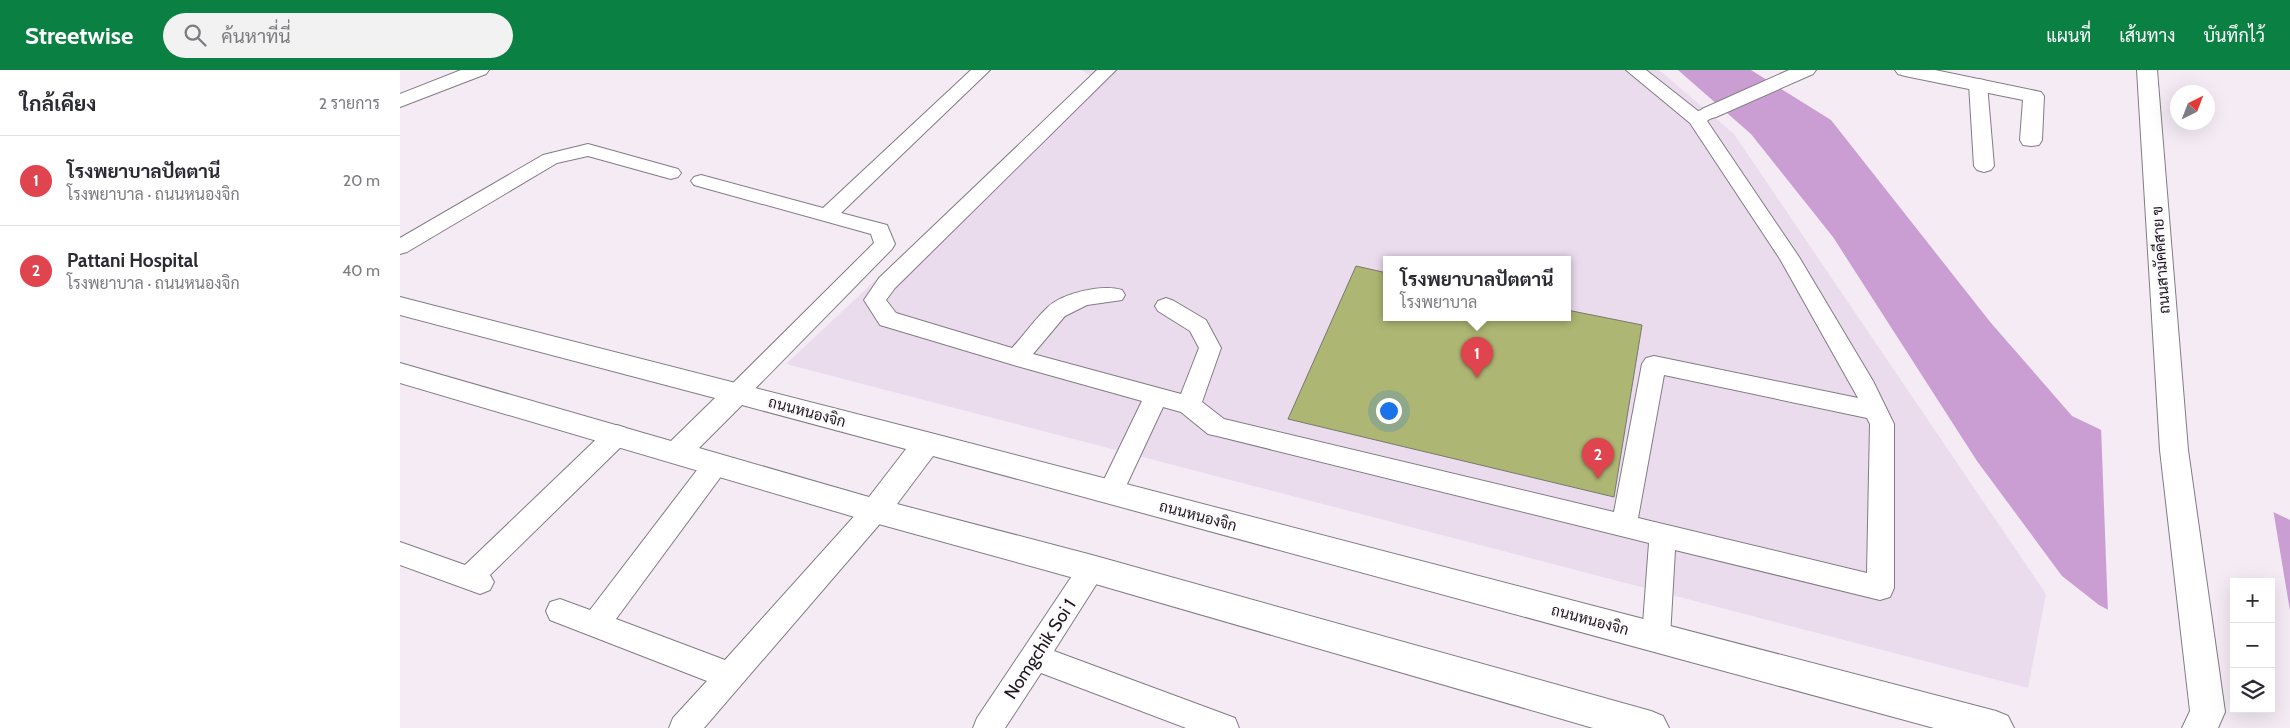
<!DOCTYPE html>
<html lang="th">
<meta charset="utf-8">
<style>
:root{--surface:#fff;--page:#f2f2f3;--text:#2b2b33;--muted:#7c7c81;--line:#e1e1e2;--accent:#0b8043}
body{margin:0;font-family:Cabin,Sarabun,sans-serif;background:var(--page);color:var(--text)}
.controls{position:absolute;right:15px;bottom:15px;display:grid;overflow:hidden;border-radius:0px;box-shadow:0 5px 20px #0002}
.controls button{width:45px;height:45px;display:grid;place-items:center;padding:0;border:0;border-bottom:1px solid var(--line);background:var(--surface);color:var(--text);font:25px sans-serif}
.compass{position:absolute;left:1770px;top:15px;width:45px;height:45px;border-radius:50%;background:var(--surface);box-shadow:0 5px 20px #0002;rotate:42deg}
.you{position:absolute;left:988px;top:340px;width:18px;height:18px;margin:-12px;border:4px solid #fff;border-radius:50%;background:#1a73e8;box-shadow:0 0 0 8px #1a73e833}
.badge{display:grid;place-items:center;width:32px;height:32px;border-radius:50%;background:var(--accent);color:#fff;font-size:16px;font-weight:700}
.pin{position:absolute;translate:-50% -41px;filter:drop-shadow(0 1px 2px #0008)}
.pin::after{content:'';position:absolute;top:26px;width:18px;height:15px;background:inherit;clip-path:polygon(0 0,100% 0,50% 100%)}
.popup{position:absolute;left:983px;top:186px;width:188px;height:65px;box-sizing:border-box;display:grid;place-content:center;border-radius:0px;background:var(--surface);filter:drop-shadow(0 1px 4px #0005);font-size:16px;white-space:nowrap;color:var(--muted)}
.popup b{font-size:19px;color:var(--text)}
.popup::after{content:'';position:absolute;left:50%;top:100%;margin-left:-10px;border:10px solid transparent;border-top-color:var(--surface)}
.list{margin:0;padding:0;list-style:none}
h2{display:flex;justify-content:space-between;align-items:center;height:65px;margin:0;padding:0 20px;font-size:21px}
h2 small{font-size:16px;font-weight:400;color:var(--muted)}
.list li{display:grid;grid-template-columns:32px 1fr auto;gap:15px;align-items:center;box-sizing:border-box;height:90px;padding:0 20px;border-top:1px solid var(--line)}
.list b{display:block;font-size:19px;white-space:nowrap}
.list p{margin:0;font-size:16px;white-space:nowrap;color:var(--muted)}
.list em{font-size:16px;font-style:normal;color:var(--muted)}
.icon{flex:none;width:28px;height:28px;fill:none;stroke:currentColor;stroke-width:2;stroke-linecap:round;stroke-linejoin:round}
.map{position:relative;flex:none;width:1890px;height:658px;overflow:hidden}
header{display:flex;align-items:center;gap:30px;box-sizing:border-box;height:70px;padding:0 25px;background:var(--accent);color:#fff}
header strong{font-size:24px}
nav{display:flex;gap:28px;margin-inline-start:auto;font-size:18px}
.search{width:350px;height:45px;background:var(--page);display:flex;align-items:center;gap:12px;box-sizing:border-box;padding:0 18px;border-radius:28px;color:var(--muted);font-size:19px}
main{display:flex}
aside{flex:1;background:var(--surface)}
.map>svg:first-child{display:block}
.built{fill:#ebdced;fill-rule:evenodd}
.water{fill:#ca9ed3}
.pier{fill:#f4ebf5}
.building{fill:#aeb673;stroke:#77796e}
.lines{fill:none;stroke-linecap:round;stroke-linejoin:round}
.lane-casing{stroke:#837b85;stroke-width:2}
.street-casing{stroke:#837b85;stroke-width:2}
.secondary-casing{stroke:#837b85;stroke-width:2}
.primary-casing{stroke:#837b85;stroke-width:2}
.lane{fill:#fff;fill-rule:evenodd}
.street{fill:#fff;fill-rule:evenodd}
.secondary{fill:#fff;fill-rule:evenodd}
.primary{fill:#fff;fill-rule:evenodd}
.labels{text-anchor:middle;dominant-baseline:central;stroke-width:4.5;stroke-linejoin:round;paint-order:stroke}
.street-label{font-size:15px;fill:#1b181c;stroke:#fefafe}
.near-street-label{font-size:18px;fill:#1b181c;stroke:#fefafe}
</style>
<header>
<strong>Streetwise</strong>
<div class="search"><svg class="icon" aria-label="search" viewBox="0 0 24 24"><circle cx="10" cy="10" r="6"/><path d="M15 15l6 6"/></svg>ค้นหาที่นี่</div>
<nav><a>แผนที่</a><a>เส้นทาง</a><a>บันทึกไว้</a></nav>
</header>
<main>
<aside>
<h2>ใกล้เคียง<small>2 รายการ</small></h2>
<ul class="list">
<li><span class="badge" style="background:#e0444e">1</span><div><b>โรงพยาบาลปัตตานี</b><p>โรงพยาบาล · ถนนหนองจิก</p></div><em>20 m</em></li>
<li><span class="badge" style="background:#e0444e">2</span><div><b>Pattani Hospital</b><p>โรงพยาบาล · ถนนหนองจิก</p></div><em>40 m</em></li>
</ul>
</aside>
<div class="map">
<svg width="1890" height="658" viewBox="0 0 1890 658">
<rect width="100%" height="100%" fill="#f4ebf5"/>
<!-- built -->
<path class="built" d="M682 0H1259L1334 64 1646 524 1628 618 386 294 692 7ZM987 189H1167V247H987Z"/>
<!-- water -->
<path class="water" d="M1278 0H1351L1431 50 1591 253 1672 346 1890 450V637L1871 512H1834V607L1699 535 1662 506 1577 391 1433 167 1351 64Z"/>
<!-- pier -->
<path class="pier" d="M1701 357 1873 439 1890 541V640L1871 630V512H1834V610L1708 543Z"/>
<!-- building -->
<path class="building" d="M956 196 987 203V247H1167V240L1242 255 1214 427 888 349Z"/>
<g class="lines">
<defs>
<path id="lane" d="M571 0H590L441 143 487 155 495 174 492 179 344 330 336 333 328 330 324 324 328 318 474 173 471 164 294 115 291 111 294 107 301 105 423 138Z
M697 0H716L495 218 486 230 496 243 612 278C624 265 635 249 648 237 663 223 702 214 722 220L725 225 722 230 687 235 665 246 633 284 781 324 799 278 790 261 758 241 755 236 758 231 766 228 774 231 806 250 821 278 802 332 824 349 1214 442 1242 294 1246 288 1254 286 1458 328 1380 189 1290 53 1226 0H1246L1298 41 1309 38 1315 39 1318 43 1307 51 1399 187 1473 311 1494 354V518L1490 527 1480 530 1275 480 1270 567 1266 576 1256 580 1246 576 1242 567 1249 473 817 366 808 364 781 342 763 337 720 429 711 432 702 429 698 422 742 331 617 296 480 255 464 230 479 208ZM1264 305 1467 348 1470 354 1467 503 1238 448Z
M1578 9 1584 10 1587 14 1594 96 1591 100 1584 102 1577 100 1574 96 1569 14 1572 10Z
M188 74 278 99 281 103 278 107 271 109 188 86 157 93 7 182 0 184V168L143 85Z
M217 355 226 358 229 365 226 372 90 505 94 512 90 520 80 524 0 495V472L65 495 208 358Z
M316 384 325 387 329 394 325 401 216 549 325 590 466 433 475 430 484 433 488 441 484 449 304 658H269L273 648 307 611 150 550 146 541 150 532 160 529 190 540 307 387Z
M692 487 702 491 706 499 654 581 835 648 839 658H786L641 603 605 658H573L577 648 682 491Z"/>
<path id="street" d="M61 0H89L86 4 0 37V24Z
M1389 0H1416L1413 4 1316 47 1309 49 1302 47 1299 43 1302 39Z
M1495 0H1535L1641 22 1644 26 1642 70 1639 75 1631 76 1623 75 1620 70 1623 30 1505 6 1498 4Z"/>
<path id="secondary" d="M1737 0H1757L1788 380 1825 642 1818 658H1782L1790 641 1760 380Z"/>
<path id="primary" d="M0 227 527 362 1596 641 1608 646 1614 658H1534L533 386 497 434 692 485 1251 641 1263 646 1269 658H1193L692 513 475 453 0 313V293L271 371 315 328 0 245ZM342 335 506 379 469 427 299 378Z"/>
</defs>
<!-- lane casing -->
<use href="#lane" class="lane-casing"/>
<!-- street casing -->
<use href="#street" class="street-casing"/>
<!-- secondary casing -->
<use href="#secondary" class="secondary-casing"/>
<!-- primary casing -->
<use href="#primary" class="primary-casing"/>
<!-- lane -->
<use href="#lane" class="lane"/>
<!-- street -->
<use href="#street" class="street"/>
<!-- secondary -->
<use href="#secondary" class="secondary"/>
<!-- primary -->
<use href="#primary" class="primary"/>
</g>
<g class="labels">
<!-- street labels -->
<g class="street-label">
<text transform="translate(1761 190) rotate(-94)">ถนนสามัคคีสาย ข</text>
<text transform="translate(407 342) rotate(15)">ถนนหนองจิก</text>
<text transform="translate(798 446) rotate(15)">ถนนหนองจิก</text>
<text transform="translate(1190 550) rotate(15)">ถนนหนองจิก</text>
</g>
<!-- near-street labels -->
<g class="near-street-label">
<text transform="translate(640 579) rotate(-57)">Nomgchik Soi 1</text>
</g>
</g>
</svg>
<div class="controls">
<button>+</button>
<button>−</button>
<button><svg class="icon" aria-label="layers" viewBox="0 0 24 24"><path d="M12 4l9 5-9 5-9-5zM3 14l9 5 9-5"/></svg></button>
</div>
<svg class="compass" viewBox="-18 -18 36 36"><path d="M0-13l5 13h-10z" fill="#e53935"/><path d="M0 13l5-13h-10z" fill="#7c7c81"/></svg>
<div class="you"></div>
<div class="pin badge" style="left:1077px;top:308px;background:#e0444e">1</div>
<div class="popup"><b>โรงพยาบาลปัตตานี</b>โรงพยาบาล</div>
<div class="pin badge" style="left:1198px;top:409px;background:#e0444e">2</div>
</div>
</main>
